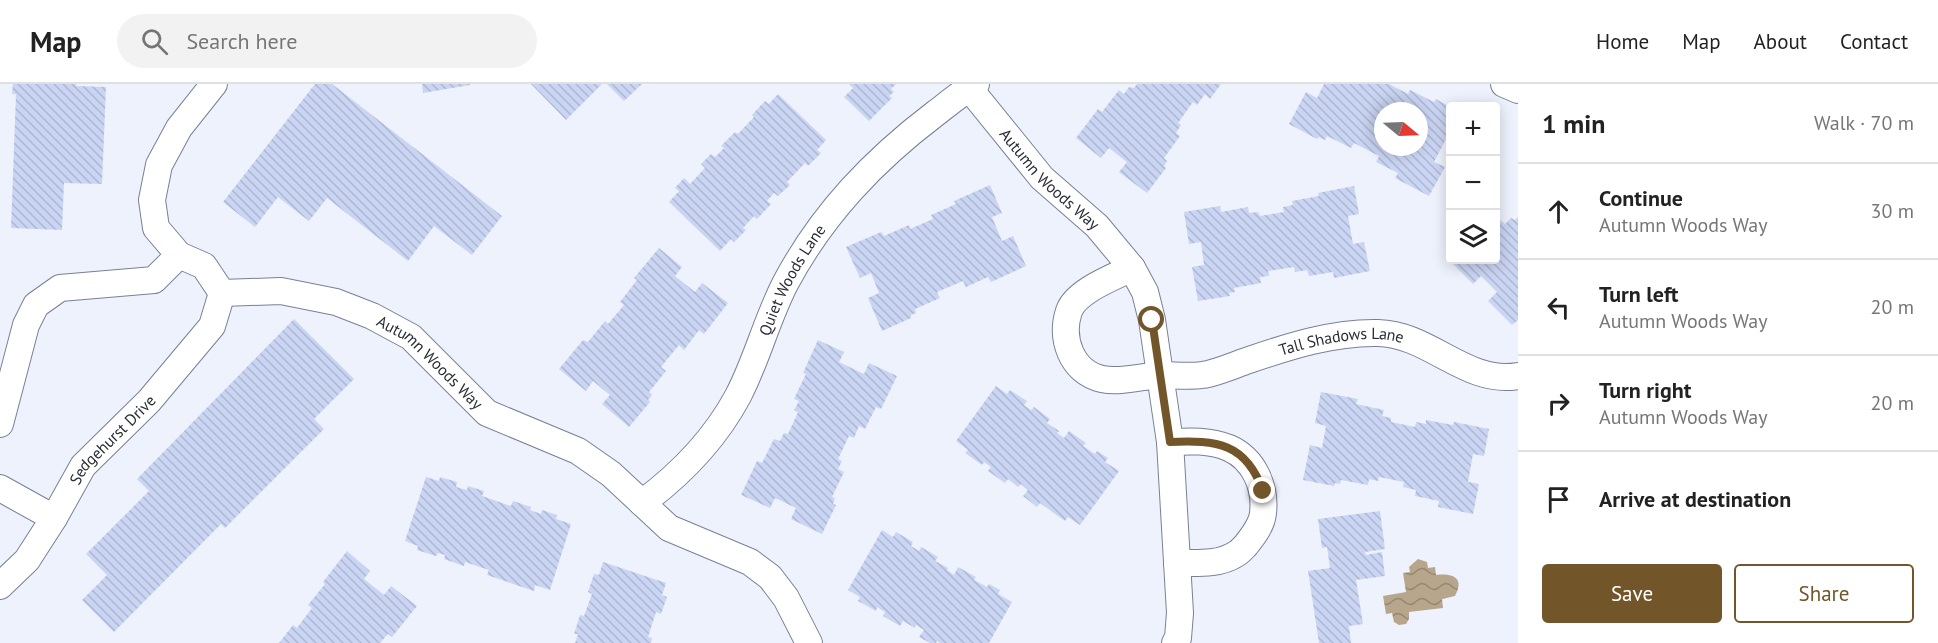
<!DOCTYPE html>
<meta charset="utf-8">
<style>
:root{--surface:#fff;--page:#f2f2f2;--text:#222;--muted:#767676;--line:#e0e0e0;--accent:#725629}
body{margin:0;font-family:"PT Sans",sans-serif;background:var(--page);color:var(--text)}
.controls{position:absolute;right:18px;top:18px;display:grid;overflow:hidden;border-radius:6px;box-shadow:0 3px 15px #0003}
.controls button{width:54px;height:54px;display:grid;place-items:center;padding:0;border:0;border-bottom:2px solid var(--line);background:var(--surface);color:var(--text);font:30px sans-serif}
.compass{position:absolute;left:1374px;top:18px;width:54px;height:54px;border-radius:50%;background:var(--surface);box-shadow:0 3px 15px #0003;rotate:109deg}
.stop{position:absolute;width:18px;height:18px;margin:-14px;border:4px solid #725629;border-radius:50%;background:#fff}
.stop.end{background:#725629;border-color:#fff;box-shadow:0 2px 6px #0008}
.list{margin:0;padding:0;list-style:none}
h2{display:flex;justify-content:space-between;align-items:center;height:78px;margin:0;padding:0 24px;font-size:26px}
h2 small{font-size:20px;font-weight:400;color:var(--muted)}
.list li{display:grid;grid-template-columns:39px 1fr auto;gap:18px;align-items:center;box-sizing:border-box;height:96px;padding:0 24px;border-top:2px solid var(--line)}
.list b{display:block;font-size:22px;white-space:nowrap}
.list p{margin:0;font-size:20px;white-space:nowrap;color:var(--muted)}
.list em{font-size:20px;font-style:normal;color:var(--muted)}
.actions{display:flex;gap:12px;padding:18px 24px}
.actions a{flex:1;padding:14px 0;border:2px solid var(--accent);border-radius:6px;text-align:center;font-size:21px;color:var(--accent)}
.actions .main{background:var(--accent);color:#fff}
.icon{flex:none;width:33px;height:33px;fill:none;stroke:currentColor;stroke-width:2;stroke-linecap:round;stroke-linejoin:round}
.map{position:relative;flex:none;width:1518px;height:559px;overflow:hidden}
header{display:flex;align-items:center;gap:36px;box-sizing:border-box;height:84px;padding:0 30px;background:var(--surface);border-bottom:2px solid var(--line)}
header strong{font-size:28px}
nav{display:flex;gap:33px;margin-inline-start:auto;font-size:21px}
.search{width:420px;height:54px;background:var(--page);display:flex;align-items:center;gap:15px;box-sizing:border-box;padding:0 21px;border-radius:33px;color:var(--muted);font-size:22px}
main{display:flex}
aside{flex:1;background:var(--surface)}
.map>svg:first-child{display:block}
.water{fill:url(#water-waves)}
.building{fill:url(#building-back-hatch);fill-rule:evenodd}
.lines{fill:none;stroke-linecap:round;stroke-linejoin:round}
.minor-casing{stroke:#788096;stroke-width:28}
.minor{stroke:#fff;stroke-width:26}
.route{stroke:#725629;stroke-width:8}
.labels{text-anchor:middle;dominant-baseline:central;stroke-width:4.5;stroke-linejoin:round;paint-order:stroke}
.street-label{font-size:16px;fill:#292c35;stroke:#fff}
</style>
<header>
<strong>Map</strong>
<div class="search"><svg class="icon" aria-label="search" viewBox="0 0 24 24"><circle cx="10" cy="10" r="6"/><path d="M15 15l6 6"/></svg>Search here</div>
<nav><a>Home</a><a>Map</a><a>About</a><a>Contact</a></nav>
</header>
<main>
<div class="map">
<svg width="1518" height="559" viewBox="0 0 1518 559">
<defs>
<pattern id="water-waves" width="16" height="10" patternUnits="userSpaceOnUse" patternTransform="scale(1.5)"><rect width="16" height="10" fill="#b7a68b"/><path d="M0 5q4-4 8 0t8 0" fill="none" stroke="#958772"/></pattern>
<pattern id="building-back-hatch" width="6" height="6" patternUnits="userSpaceOnUse" patternTransform="scale(1.5)"><rect width="6" height="6" fill="#cad5f3"/><path d="M-1 5l2 2M0 0l6 6M5-1l2 2" fill="none" stroke="#aeb7d1"/></pattern>
</defs>
<rect width="100%" height="100%" fill="#eef2fc"/>
<!-- water -->
<path class="water" d="M1418 475 1427 478 1428 484 1435 483 1436 491C1453 489 1465 494 1455 512L1442 515 1443 524 1409 528V535L1406 540 1399 541 1394 538 1392 529 1386 530 1383 512 1406 508 1403 489 1410 488 1409 483Z"/>
<!-- building -->
<path class="building" d="M13 0H76V2L106 3 102 100 64 99 62 146 11 144 16 10H12Z
M315 0H332L502 132 472 171 434 142 408 177 327 114 309 137 278 113 255 143 223 118Z
M422 0H470V1L423 9Z
M531 0H602L566 36Z
M607 0H642L624 17Z
M849 0H896L891 5 894 8 889 12 892 14 869 37 844 13 853 4Z
M1137 0H1221L1210 15 1205 10 1197 21 1193 18 1178 39 1181 41 1176 49 1180 52 1164 74 1167 77 1164 82 1166 84 1147 109 1119 88 1127 78 1109 64 1101 74 1076 54 1098 25 1102 28 1119 6 1124 10 1129 3 1134 4Z
M1324 0H1389L1408 10 1410 6 1434 18 1436 15 1450 23V57L1446 55 1434 78 1445 83 1429 112 1395 94 1398 89 1376 78 1379 72 1354 59 1351 64 1327 52 1325 56 1319 53 1317 55 1289 40 1306 8 1317 14ZM1383 27H1419V63H1383Z
M778 10 826 56 817 66 821 69 808 82 805 79 787 98 790 101 778 112 774 109 767 117 771 120 757 135 754 132 743 144 746 146 734 158 731 155 720 167 669 118 679 107 675 104 684 94 690 100 705 84 701 80 711 70 715 73 724 64 721 62 735 48 738 50 754 33 752 31 765 17 769 20Z
M990 101 1002 129 992 133 1002 157 1013 152 1026 182 991 198 988 193 966 203 963 197 937 208 940 214 915 225 916 229 911 231V234L882 247 868 214 879 209 871 189 860 194 846 163 881 148 884 152 909 141 910 145 933 135 931 131 956 120 954 117Z
M1354 102 1359 130 1348 132 1353 160 1364 158 1370 187 1334 194 1333 188 1309 192 1307 186 1295 188 1294 183 1268 187 1269 192 1260 193 1261 199 1234 204 1235 208 1229 209 1230 212 1198 217 1192 183 1204 181 1201 158 1189 160 1184 128 1220 122 1221 128 1248 123 1249 129 1258 128 1260 132 1284 128 1283 123 1293 121 1292 117 1319 112 1318 109Z
M1518 133V236L1512 241 1488 217 1497 208 1481 192 1473 200 1450 177 1496 176V140L1500 136 1505 140 1511 134 1515 136Z
M659 164 682 183 675 192 695 208 702 199 728 219 704 250 699 246 684 266 679 261 661 283 666 287 649 308 652 311 648 316 650 318 629 343 602 320 610 311 593 297 586 307 559 285 583 256 588 258 605 237 608 240 624 221 620 218 637 196 634 194Z
M294 235 354 295 314 335 324 345 225 444 221 440 114 548 82 516 107 491 86 470 149 407 137 395Z
M818 256 844 268 839 278 864 290 869 279 897 292 881 325 876 323 865 345 859 342 854 354 849 352 838 375 842 377 838 385 844 388 832 413 835 414 833 420 836 421 822 450 791 435 796 424 775 414 770 424 741 411 757 377 762 379 774 355 780 357 784 349 788 350 798 328 794 326 799 317 794 315 806 290 803 289Z
M996 302 1007 310 1010 306 1027 317 1024 321 1031 326 1034 323 1050 335 1047 339 1059 347 1057 349 1064 354 1069 347 1086 359 1083 362 1095 370 1097 367 1108 374 1105 378 1119 387 1080 441 1068 433 1065 437 1040 419 1037 423 1023 412 1028 406 1021 400 1018 403 1008 395 1005 399 988 387 991 383 984 378 982 381 965 369 968 366 956 357Z
M1321 308 1358 315 1356 320 1384 326 1382 332 1391 334V338L1415 343 1416 338 1426 340V336L1453 341 1454 338 1489 345 1484 372 1473 370 1468 398 1479 400 1473 430 1438 423 1439 417 1415 412 1416 406 1403 403 1404 398 1379 393 1378 397 1369 395 1368 401 1341 396 1340 400 1335 399 1334 402 1303 396 1310 361 1322 364 1326 342 1315 339Z
M426 393 439 397 440 393 457 398 456 403 467 406 468 402 484 407 482 412 511 422 513 417 531 423 530 426 541 430 542 426 557 431 556 435 571 440 550 506 535 501 534 507 487 491 489 486 465 478 464 482 444 475 445 471 438 469 436 472 417 466 418 462 405 457Z
M1380 427 1385 465 1365 468 1366 471 1382 468 1385 492 1356 496 1363 540 1349 542 1351 559H1319L1308 487 1330 484 1327 463 1322 464 1318 435Z
M882 446 893 453 896 448 913 458 911 462 919 467 921 463 938 473 935 477 948 484 947 486 954 491 958 483 976 493 974 496 987 503 989 500 1000 506 998 510 1012 518 989 559H940L937 557 936 559H930L919 553 924 546 916 541 915 544 903 537 900 542 883 532 885 528 877 523 876 527 858 517 860 513 848 506Z
M347 467 370 487 364 495 384 511 391 502 417 522 392 553 388 550 380 559H279L293 541 297 544 312 524 308 521 325 500 323 498Z
M603 478 666 499 662 511 667 513 661 530 656 528 648 553 652 554 651 559H575L578 550H574L580 531 584 532 592 510 588 508 594 490 599 491Z"/>
<g class="lines">
<defs>
<g id="minor">
<path id="s1" d="M214 0 179 44 159 81 152 116 156 144 179 171 204 182 222 209 281 207 336 218 372 232 411 253 487 329 578 367 611 390 669 444 750 478 770 493 786 514 809 559"/>
<path d="M1504 0 1518 6"/>
<path id="s2" d="M969 4 1042 94 1097 142 1132 184 1145 208 1152 236 1170 358 1180 529 1178 554 1175 559"/>
<path id="s3" d="M1132 184C1114 193 1076 207 1069 227 1060 254 1071 288 1102 295 1121 299 1142 292 1161 291 1174 291 1188 293 1202 291 1217 289 1234 281 1249 276 1290 262 1334 248 1378 249 1430 250 1466 301 1518 292"/>
<path d="M0 340 26 241 36 221 60 204 154 196 179 171"/>
<path d="M1170 358C1190 357 1210 356 1229 364 1254 375 1266 403 1263 429 1262 441 1253 452 1246 461 1243 464 1240 468 1236 470 1219 481 1197 479 1177 479"/>
<path d="M0 404 54 434"/>
<path id="s4" d="M642 419C681 390 715 355 738 312 757 276 767 234 786 198 823 129 874 76 936 29 949 19 962 8 976 0"/>
<path id="s5" d="M0 502 27 476 54 434 83 382 149 317 212 242 222 209"/>
</g>
</defs>
<!-- minor casing -->
<use href="#minor" class="minor-casing"/>
<!-- minor -->
<use href="#minor" class="minor"/>
</g>
<g class="lines">
<!-- route -->
<path class="route" d="M1152 236 1170 358C1217 356 1246 359 1263 407"/>
</g>
<g class="labels">
<!-- street labels -->
<g class="street-label">
<text stroke="none"><textPath href="#s2" startOffset="122">Autumn Woods Way</textPath></text>
<text stroke="none"><textPath href="#s4" startOffset="273">Quiet Woods Lane</textPath></text>
<text stroke="none"><textPath href="#s3" startOffset="408">Tall Shadows Lane</textPath></text>
<text stroke="none"><textPath href="#s1" startOffset="486">Autumn Woods Way</textPath></text>
<text stroke="none"><textPath href="#s5" startOffset="186">Sedgehurst Drive</textPath></text>
</g>
</g>
</svg>
<div class="controls">
<button>+</button>
<button>−</button>
<button><svg class="icon" aria-label="layers" viewBox="0 0 24 24"><path d="M12 4l9 5-9 5-9-5zM3 14l9 5 9-5"/></svg></button>
</div>
<svg class="compass" viewBox="-18 -18 36 36"><path d="M0-13l5 13h-10z" fill="#e53935"/><path d="M0 13l5-13h-10z" fill="#767676"/></svg>
<div class="stop" style="left:1152px;top:236px"></div>
<div class="stop end" style="left:1263px;top:407px"></div>
</div>
<aside>
<h2>1 min<small>Walk · 70 m</small></h2>
<ul class="list">
<li><svg class="icon" aria-label="ahead" viewBox="0 0 24 24"><path d="M12 20V5M6 11l6-6 6 6"/></svg><div><b>Continue</b><p>Autumn Woods Way</p></div><em>30 m</em></li>
<li><svg class="icon" aria-label="left" viewBox="0 0 24 24"><path d="M17 20v-9H6M10 6l-5 5 5 5"/></svg><div><b>Turn left</b><p>Autumn Woods Way</p></div><em>20 m</em></li>
<li><svg class="icon" aria-label="right" viewBox="0 0 24 24"><path d="M7 20v-9h11M14 6l5 5-5 5"/></svg><div><b>Turn right</b><p>Autumn Woods Way</p></div><em>20 m</em></li>
<li><svg class="icon" aria-label="arrive" viewBox="0 0 24 24"><path d="M6 21V4h12l-3 4 3 4H6"/></svg><div><b>Arrive at destination</b></div></li>
</ul>
<div class="actions"><a class="main">Save</a><a>Share</a></div>
</aside>
</main>
